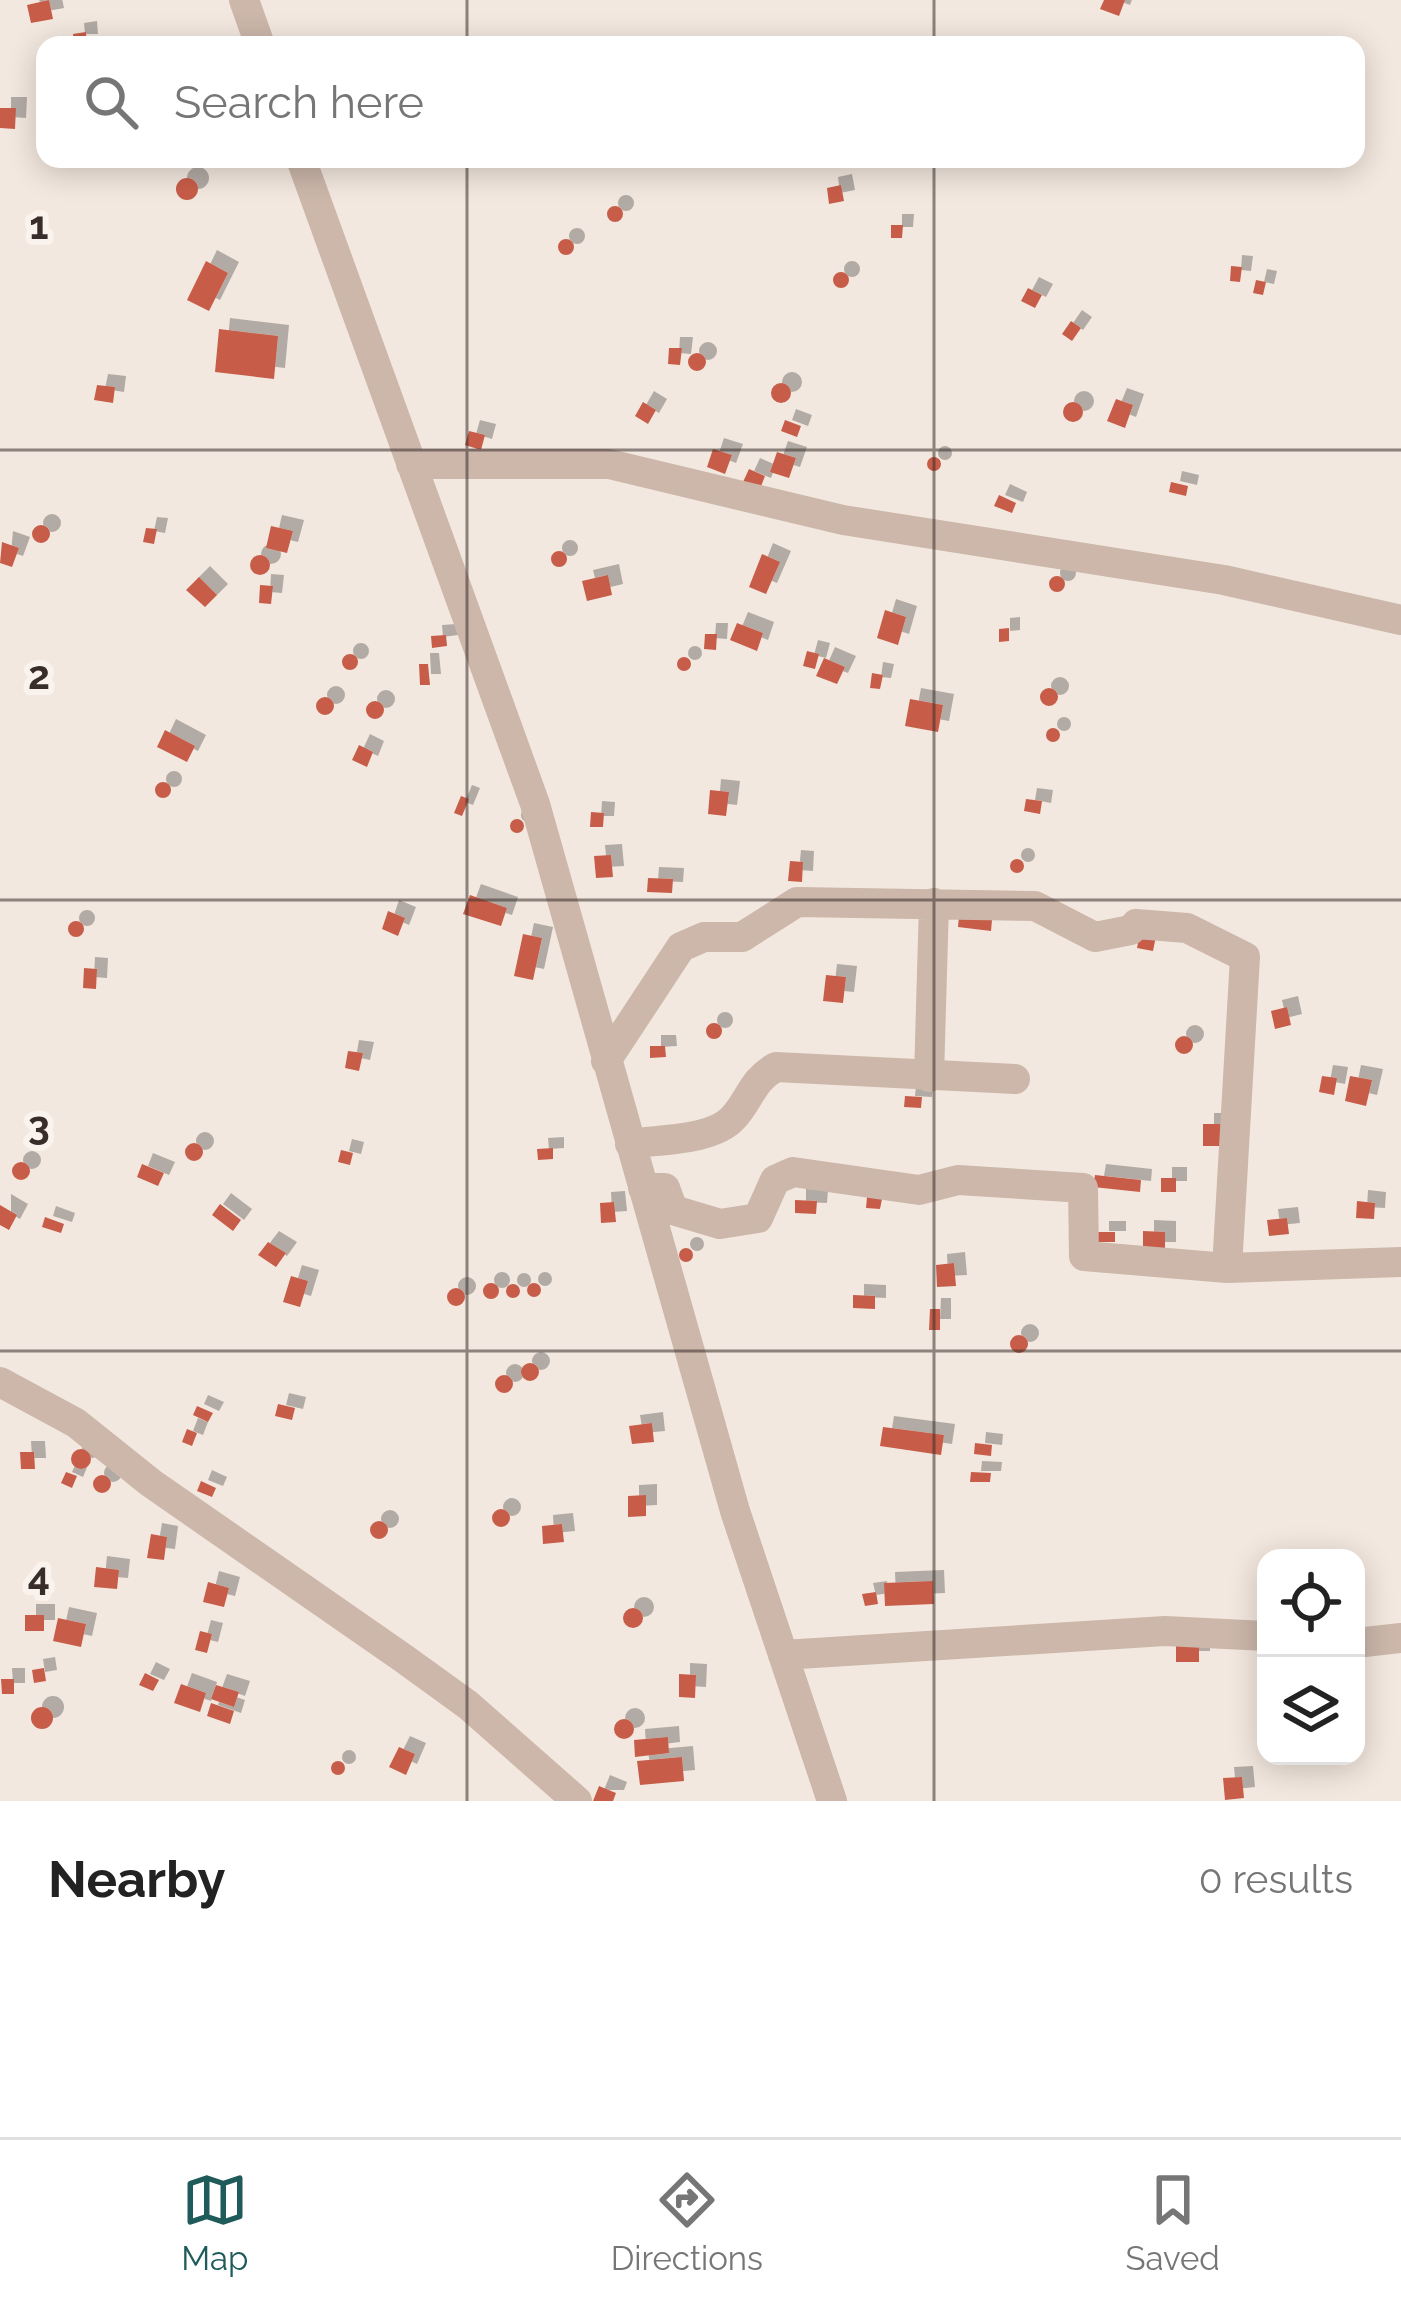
<!DOCTYPE html>
<style>
:root{--surface:#fff;--page:#f6f6f6;--text:#222;--muted:#767676;--line:#e0e0e0;--accent:#1f5b5a}
body{margin:0;font-family:Raleway,sans-serif;background:var(--page);color:var(--text)}
.controls{position:absolute;right:36px;bottom:36px;display:grid;overflow:hidden;border-radius:24px;box-shadow:0 6px 30px #0003}
.controls button{width:108px;height:108px;display:grid;place-items:center;padding:0;border:0;border-bottom:3px solid var(--line);background:var(--surface);color:var(--text);font:60px sans-serif}
.list{margin:0;padding:0;list-style:none}
h2{display:flex;justify-content:space-between;align-items:center;height:156px;margin:0;padding:0 48px;font-size:51px}
h2 small{font-size:39px;font-weight:400;color:var(--muted)}
.icon{flex:none;width:66px;height:66px;fill:none;stroke:currentColor;stroke-width:2;stroke-linecap:round;stroke-linejoin:round}
.map{position:relative;flex:none;width:1401px;height:1801px;overflow:hidden}
.search{position:absolute;background:var(--surface);box-shadow:0 6px 30px #0003;left:36px;right:36px;top:36px;height:132px;display:flex;align-items:center;gap:30px;box-sizing:border-box;padding:0 42px;border-radius:24px;color:var(--muted);font-size:45px}
.sheet{height:336px;background:var(--surface)}
nav{display:flex;justify-content:space-around;align-items:center;box-sizing:border-box;height:168px;border-top:3px solid var(--line);background:var(--surface);font-size:33px;color:var(--muted)}
nav a{display:grid;justify-items:center;gap:6px}
nav .on{color:var(--accent)}
.map>svg:first-child{display:block}
.building{fill:#c75d49;filter:url(#shadow)}
.lines{fill:none;stroke-linecap:round;stroke-linejoin:round}
.minor{stroke:#ccb7aa;stroke-width:30}
.grid{fill:none;stroke:#392d2a;stroke-width:3;stroke-opacity:0.55}
.grid-label{font-size:39px;text-anchor:middle;font-weight:bold;fill:#392d2a;stroke:#faf2ec;stroke-width:12;stroke-linejoin:round;paint-order:stroke}
</style>
<div class="map">
<svg width="1401" height="1801" viewBox="0 0 1401 1801">
<defs>
<filter id="shadow"><feDropShadow dx="11" dy="-11" stdDeviation="0" flood-color="#0004"/></filter>
</defs>
<rect width="100%" height="100%" fill="#f3e8df"/>
<!-- building -->
<path class="building" d="M49 0 53 19 31 23 27 5Z
M1104 0H1125L1119 16 1100 9Z
M86 32 87 45H74L73 34Z
M0 108H16L15 129 0 128Z
M176 189a11 11 0 1 1 22 0a11 11 0 1 1-22 0Z
M841 185 844 201 829 204 827 188Z
M607 214a8 8 0 1 1 16 0a8 8 0 1 1-16 0Z
M891 225H903L902 238H891Z
M558 247a8 8 0 1 1 16 0a8 8 0 1 1-16 0Z
M206 261 228 273 209 311 187 300Z
M1231 266 1242 267 1240 282 1230 281Z
M833 280a8 8 0 1 1 16 0a8 8 0 1 1-16 0Z
M1256 280 1266 282 1263 295 1253 293Z
M1028 288 1042 295 1035 308 1021 301Z
M1071 321 1081 328 1072 341 1062 334Z
M219 329 278 336 274 379 215 372Z
M669 348H682L680 365 668 364Z
M688 362a9 9 0 1 1 18 0a9 9 0 1 1-18 0Z
M771 393a10 10 0 1 1 20 0a10 10 0 1 1-20 0Z
M97 385 115 387 113 403 94 400Z
M1116 399 1133 405 1125 428 1107 421Z
M643 402 656 410 648 424 635 416Z
M1063 412a10 10 0 1 1 20 0a10 10 0 1 1-20 0Z
M785 420 801 426 797 437 781 431Z
M469 431 485 435 481 450 465 445Z
M713 449 732 455 725 474 707 467Z
M777 452 796 458 789 478 770 472Z
M927 464a7 7 0 1 1 14 0a7 7 0 1 1-14 0Z
M749 469 765 476 760 489 743 482Z
M1171 482 1188 486 1186 496 1169 492Z
M999 495 1016 503 1012 513 994 506Z
M32 534a9 9 0 1 1 18 0a9 9 0 1 1-18 0Z
M271 526 293 531 287 553 266 548Z
M146 528 157 529 154 544 143 542Z
M2 542 19 548 12 567 0 563Z
M551 559a8 8 0 1 1 16 0a8 8 0 1 1-16 0Z
M762 554 780 562 766 594 749 587Z
M250 565a10 10 0 1 1 20 0a10 10 0 1 1-20 0Z
M608 575 612 595 587 601 582 581Z
M1049 584a8 8 0 1 1 16 0a8 8 0 1 1-16 0Z
M199 577 217 595 205 607 186 590Z
M260 585 273 586 271 604 259 603Z
M885 610 906 617 898 645 877 638Z
M737 623 763 633 757 651 730 640Z
M1009 628V641L999 642V629Z
M705 634H717L716 650 704 649Z
M446 635 447 646 432 648 431 636Z
M807 651 819 654 815 669 803 666Z
M342 662a8 8 0 1 1 16 0a8 8 0 1 1-16 0Z
M677 664a7 7 0 1 1 14 0a7 7 0 1 1-14 0Z
M824 658 845 667 837 684 816 676Z
M419 664H428L430 685H420Z
M872 673 883 675 880 689 870 688Z
M1040 697a9 9 0 1 1 18 0a9 9 0 1 1-18 0Z
M316 706a9 9 0 1 1 18 0a9 9 0 1 1-18 0Z
M910 699 943 705 938 732 905 726Z
M366 710a9 9 0 1 1 18 0a9 9 0 1 1-18 0Z
M1046 735a7 7 0 1 1 14 0a7 7 0 1 1-14 0Z
M165 730 195 746 187 762 157 747Z
M359 745 373 752 367 767 352 760Z
M155 790a8 8 0 1 1 16 0a8 8 0 1 1-16 0Z
M710 790 729 792 726 816 708 814Z
M461 796 469 799 462 816 454 813Z
M1026 799 1042 801 1040 814 1024 811Z
M591 812 604 813 603 827H590Z
M510 826a7 7 0 1 1 14 0a7 7 0 1 1-14 0Z
M611 855 613 877 596 878 594 856Z
M1010 866a7 7 0 1 1 14 0a7 7 0 1 1-14 0Z
M790 861 803 862 802 882 788 881Z
M648 878 673 879 672 893 647 892Z
M470 895 507 908 501 926 463 914Z
M388 911 405 918 398 936 382 929Z
M959 916 992 920 991 931 958 927Z
M68 929a8 8 0 1 1 16 0a8 8 0 1 1-16 0Z
M1140 932 1156 936 1153 951 1137 948Z
M523 934 542 938 533 980 514 976Z
M84 968 97 969 96 989 83 988Z
M826 975 846 977 843 1003 823 1001Z
M1287 1007 1291 1025 1275 1029 1271 1011Z
M706 1031a8 8 0 1 1 16 0a8 8 0 1 1-16 0Z
M1175 1045a9 9 0 1 1 18 0a9 9 0 1 1-18 0Z
M650 1046H665L666 1057 650 1058Z
M348 1051 363 1053 359 1071 345 1068Z
M1322 1076 1337 1078 1334 1095 1319 1092Z
M1350 1076 1372 1080 1366 1106 1345 1101Z
M905 1096 922 1097 921 1108 904 1107Z
M1203 1124H1226L1227 1146H1203Z
M185 1152a9 9 0 1 1 18 0a9 9 0 1 1-18 0Z
M553 1148V1159L538 1160 537 1149Z
M341 1150 353 1153 350 1165 338 1162Z
M12 1171a9 9 0 1 1 18 0a9 9 0 1 1-18 0Z
M142 1164 164 1173 158 1186 137 1177Z
M1095 1175 1141 1180 1140 1192 1093 1187Z
M1161 1178H1176V1192H1161Z
M867 1197 882 1199 880 1209 866 1208Z
M795 1200 817 1201 816 1214 795 1213Z
M1357 1201 1375 1203 1374 1219 1356 1218Z
M614 1202 616 1222 601 1223 600 1203Z
M220 1204 241 1220 233 1231 212 1215Z
M0 1205 17 1215 9 1230 0 1225Z
M45 1217 64 1224 61 1233 42 1227Z
M1287 1218 1289 1234 1269 1236 1267 1220Z
M1143 1231 1165 1232V1253H1143Z
M1098 1232H1115V1242H1098Z
M268 1242 286 1253 276 1267 258 1255Z
M679 1255a7 7 0 1 1 14 0a7 7 0 1 1-14 0Z
M954 1263 956 1286 937 1287 936 1265Z
M291 1276 308 1281 300 1307 283 1302Z
M483 1291a8 8 0 1 1 16 0a8 8 0 1 1-16 0Z
M527 1290a7 7 0 1 1 14 0a7 7 0 1 1-14 0Z
M506 1291a7 7 0 1 1 14 0a7 7 0 1 1-14 0Z
M447 1297a9 9 0 1 1 18 0a9 9 0 1 1-18 0Z
M853 1295 875 1296V1309L853 1308Z
M930 1309H940V1330H929Z
M1010 1344a9 9 0 1 1 18 0a9 9 0 1 1-18 0Z
M521 1372a9 9 0 1 1 18 0a9 9 0 1 1-18 0Z
M495 1384a9 9 0 1 1 18 0a9 9 0 1 1-18 0Z
M278 1404 295 1408 292 1420 275 1416Z
M197 1406 213 1413 208 1422 193 1415Z
M652 1423 654 1442 632 1444 629 1426Z
M883 1427 944 1435 941 1455 880 1446Z
M187 1429 197 1433 192 1446 182 1442Z
M975 1443 992 1445 991 1456 974 1454Z
M71 1459a10 10 0 1 1 20 0a10 10 0 1 1-20 0Z
M20 1452H34L35 1469H21Z
M66 1472 77 1476 72 1488 61 1483Z
M971 1472 991 1473 990 1482H970Z
M93 1484a9 9 0 1 1 18 0a9 9 0 1 1-18 0Z
M201 1481 216 1488 212 1497 197 1491Z
M646 1495V1516L628 1517V1496Z
M492 1518a9 9 0 1 1 18 0a9 9 0 1 1-18 0Z
M370 1530a9 9 0 1 1 18 0a9 9 0 1 1-18 0Z
M562 1524 564 1542 543 1544 542 1526Z
M151 1534 167 1537 164 1560 147 1558Z
M96 1567 119 1570 117 1589 94 1587Z
M933 1581 934 1604 885 1606 884 1583Z
M208 1582 229 1588 224 1607 203 1602Z
M876 1592 878 1604 865 1606 862 1594Z
M623 1618a10 10 0 1 1 20 0a10 10 0 1 1-20 0Z
M25 1615H44V1631H25Z
M58 1618 86 1624 81 1647 53 1641Z
M200 1631 212 1634 207 1653 195 1650Z
M1176 1635H1199V1662H1176Z
M44 1668 46 1681 34 1683 32 1670Z
M145 1673 159 1680 153 1691 139 1685Z
M679 1674 696 1675 695 1698 679 1697Z
M1 1679H14V1694H2Z
M181 1684 206 1693 200 1712 174 1703Z
M216 1685 239 1692 234 1707 211 1699Z
M211 1703 234 1711 230 1724 207 1716Z
M31 1718a11 11 0 1 1 22 0a11 11 0 1 1-22 0Z
M614 1729a10 10 0 1 1 20 0a10 10 0 1 1-20 0Z
M668 1737 669 1753 635 1757 634 1740Z
M399 1747 415 1754 406 1775 389 1767Z
M682 1757 684 1781 640 1785 637 1761Z
M331 1768a7 7 0 1 1 14 0a7 7 0 1 1-14 0Z
M1242 1777 1244 1798 1225 1800 1223 1778Z
M599 1786 616 1793 613 1801H593Z"/>
<g class="lines">
<!-- minor -->
<path class="minor" d="M244 0 260 45
M301 159 535 804 735 1511 832 1801
M411 464H609L843 520 1224 580 1401 620
M606 1061 681 947 704 937H742L797 902 1035 906 1095 937 1131 930 1136 924 1187 928 1245 957 1227 1268
M929 1077 934 903
M630 1144C659 1139 712 1141 733 1118 750 1100 752 1080 776 1067L1015 1079
M643 1188H665L673 1210 720 1224 758 1218 775 1180 793 1172 919 1190 958 1180 1083 1188 1084 1256 1227 1268 1401 1262
M0 1382 76 1423 151 1483 403 1658 468 1705 577 1801
M1356 1643 1401 1638
M783 1655 1165 1631 1266 1636"/>
</g>
<!-- grid -->
<path class="grid" d="M467 0V45M934 0V45M467 159V1801M934 159V1801M0 450H1401M0 900H1401M0 1351H1401"/>
<g class="grid-label">
<text x="39" y="239">1</text>
<text x="39" y="689">2</text>
<text x="39" y="1139">3</text>
<text x="39" y="1590">4</text>
</g>
</svg>
<div class="controls">
<button><svg class="icon" aria-label="locate" viewBox="0 0 24 24"><circle cx="12" cy="12" r="6"/><path d="M12 2v4M12 18v4M2 12h4M18 12h4"/></svg></button>
<button><svg class="icon" aria-label="layers" viewBox="0 0 24 24"><path d="M12 4l9 5-9 5-9-5zM3 14l9 5 9-5"/></svg></button>
</div>
<div class="search"><svg class="icon" aria-label="search" viewBox="0 0 24 24"><circle cx="10" cy="10" r="6"/><path d="M15 15l6 6"/></svg>Search here</div>
</div>
<section class="sheet">
<h2>Nearby<small>0 results</small></h2>
<ul class="list">
</ul>
</section>
<nav>
<a class="on"><svg class="icon" aria-label="map" viewBox="0 0 24 24"><path d="M3 6l6-2 6 2 6-2v14l-6 2-6-2-6 2zM9 4v14M15 6v14"/></svg>Map</a>
<a><svg class="icon" aria-label="directions" viewBox="0 0 24 24"><path d="M12 3l9 9-9 9-9-9zM9 14v-3h6M13 9l2 2-2 2"/></svg>Directions</a>
<a><svg class="icon" aria-label="saved" viewBox="0 0 24 24"><path d="M7 4h10v16l-5-4-5 4z"/></svg>Saved</a>
</nav>
